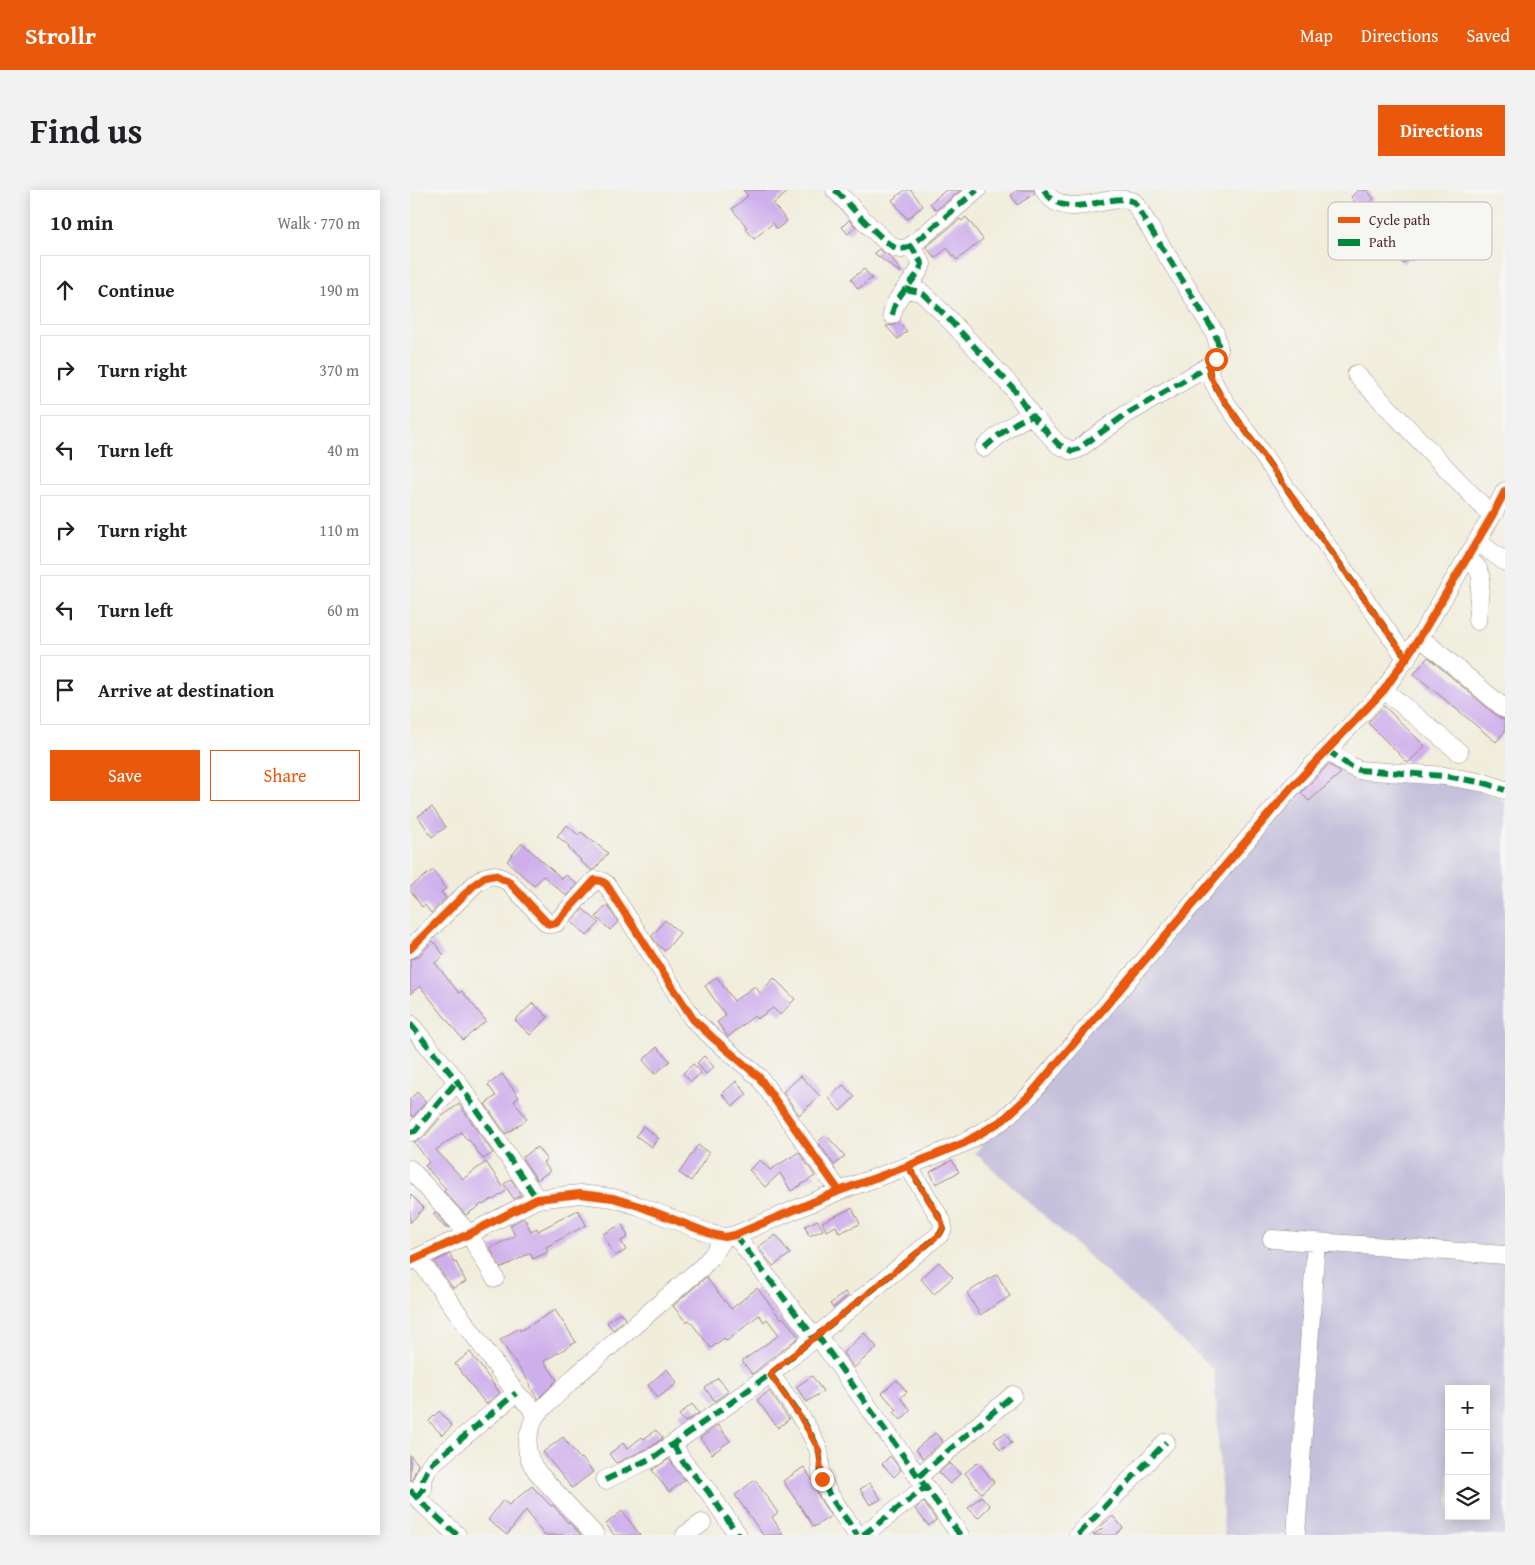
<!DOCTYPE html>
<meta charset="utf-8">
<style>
:root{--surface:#fff;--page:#f2f2f2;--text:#202124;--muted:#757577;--line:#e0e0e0;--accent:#ea580c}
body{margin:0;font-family:"Gentium Book Plus",serif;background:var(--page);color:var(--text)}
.controls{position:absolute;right:15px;bottom:15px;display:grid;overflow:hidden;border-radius:0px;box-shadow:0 2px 12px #0003}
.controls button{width:45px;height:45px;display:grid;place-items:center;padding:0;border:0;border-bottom:1px solid var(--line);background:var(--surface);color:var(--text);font:25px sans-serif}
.stop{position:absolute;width:15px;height:15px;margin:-11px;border:4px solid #ea580c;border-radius:50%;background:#fff}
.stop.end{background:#ea580c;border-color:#fff;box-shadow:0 1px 5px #0008}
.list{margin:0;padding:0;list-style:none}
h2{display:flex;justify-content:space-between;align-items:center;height:65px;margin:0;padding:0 20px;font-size:21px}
h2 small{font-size:16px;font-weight:400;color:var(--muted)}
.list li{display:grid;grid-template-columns:32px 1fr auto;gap:15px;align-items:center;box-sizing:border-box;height:70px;margin:0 10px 10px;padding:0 10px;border:1px solid var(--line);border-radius:0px}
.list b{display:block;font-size:19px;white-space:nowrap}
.list em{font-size:16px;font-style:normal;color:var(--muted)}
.actions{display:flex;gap:10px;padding:15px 20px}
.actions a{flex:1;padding:11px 0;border:1px solid var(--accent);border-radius:0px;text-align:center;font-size:18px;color:var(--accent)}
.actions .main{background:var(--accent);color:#fff}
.icon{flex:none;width:28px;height:28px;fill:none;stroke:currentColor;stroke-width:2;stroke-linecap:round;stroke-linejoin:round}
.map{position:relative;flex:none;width:1095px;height:1345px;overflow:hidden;border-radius:0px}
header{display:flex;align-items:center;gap:30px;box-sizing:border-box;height:70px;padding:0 25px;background:var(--accent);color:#fff}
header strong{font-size:24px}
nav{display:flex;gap:28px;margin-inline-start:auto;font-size:18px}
.intro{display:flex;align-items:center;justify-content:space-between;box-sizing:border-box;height:120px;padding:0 30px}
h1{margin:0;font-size:35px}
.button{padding:12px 22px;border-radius:0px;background:var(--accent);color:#fff;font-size:18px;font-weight:700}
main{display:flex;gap:30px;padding:0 30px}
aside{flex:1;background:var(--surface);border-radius:0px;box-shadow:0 2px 12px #0003}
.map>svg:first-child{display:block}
.industrial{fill:#c5c0db;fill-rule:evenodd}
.building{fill:#ceafec}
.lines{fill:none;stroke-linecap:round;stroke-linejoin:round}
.minor-casing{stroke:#9d8683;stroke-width:19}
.minor{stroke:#fff;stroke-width:18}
.quiet{stroke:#00873e;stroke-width:6;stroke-dasharray:12 6;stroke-linecap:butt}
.cycleway-casing{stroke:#f6f6f2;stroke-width:11}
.cycleway{stroke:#e8590c;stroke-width:8}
.route{stroke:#ea580c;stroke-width:6}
.key{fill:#f6f6f2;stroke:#c2b6b6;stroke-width:1}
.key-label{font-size:14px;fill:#4a1f2b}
</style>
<header>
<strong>Strollr</strong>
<nav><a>Map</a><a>Directions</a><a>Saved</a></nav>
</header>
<div class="intro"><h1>Find us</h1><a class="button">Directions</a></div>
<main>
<aside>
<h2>10 min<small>Walk · 770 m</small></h2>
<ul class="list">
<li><svg class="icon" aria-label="ahead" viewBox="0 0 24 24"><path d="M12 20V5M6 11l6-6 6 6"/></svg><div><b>Continue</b></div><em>190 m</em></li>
<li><svg class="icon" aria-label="right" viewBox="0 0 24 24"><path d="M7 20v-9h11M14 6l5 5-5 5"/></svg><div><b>Turn right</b></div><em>370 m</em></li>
<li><svg class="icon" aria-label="left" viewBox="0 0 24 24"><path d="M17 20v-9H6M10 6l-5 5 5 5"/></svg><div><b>Turn left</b></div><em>40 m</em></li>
<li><svg class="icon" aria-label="right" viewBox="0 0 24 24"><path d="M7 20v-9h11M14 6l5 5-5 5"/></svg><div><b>Turn right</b></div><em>110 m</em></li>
<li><svg class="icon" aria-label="left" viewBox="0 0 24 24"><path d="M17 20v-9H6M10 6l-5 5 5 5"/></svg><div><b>Turn left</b></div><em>60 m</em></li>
<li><svg class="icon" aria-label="arrive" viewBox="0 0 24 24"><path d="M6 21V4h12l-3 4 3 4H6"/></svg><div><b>Arrive at destination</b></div></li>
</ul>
<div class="actions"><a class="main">Save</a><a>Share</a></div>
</aside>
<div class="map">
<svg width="1095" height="1345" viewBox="0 0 1095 1345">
<rect width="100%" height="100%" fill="#f6f6f2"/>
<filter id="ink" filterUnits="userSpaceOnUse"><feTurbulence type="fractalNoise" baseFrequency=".02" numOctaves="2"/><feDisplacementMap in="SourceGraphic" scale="10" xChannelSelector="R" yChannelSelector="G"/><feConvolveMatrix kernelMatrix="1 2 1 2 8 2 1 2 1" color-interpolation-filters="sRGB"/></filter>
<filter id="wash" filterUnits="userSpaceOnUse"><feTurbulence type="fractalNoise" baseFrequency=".0096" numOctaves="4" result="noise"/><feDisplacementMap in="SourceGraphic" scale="20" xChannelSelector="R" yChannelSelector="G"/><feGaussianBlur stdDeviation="1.12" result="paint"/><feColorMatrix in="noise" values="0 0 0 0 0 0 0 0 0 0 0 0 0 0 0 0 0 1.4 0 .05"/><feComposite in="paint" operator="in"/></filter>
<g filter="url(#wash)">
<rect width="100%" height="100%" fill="#f0eddb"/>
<!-- industrial -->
<path class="industrial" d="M906 571 1046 591 1095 611V1345H814L804 1180 565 963ZM1039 1199H1076V1326H1039Z"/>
<g id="blocks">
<!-- building -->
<path class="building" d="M333 0H380L363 14 377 31 367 39 363 33 344 49 336 39 337 37 322 19 338 6Z
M495 0H501L513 16 497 29 482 10Z
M536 0H551L526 20 520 13Z
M608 0H624V4L607 15 601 5Z
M948 0H957L964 9 952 20 941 7Z
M556 27 573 49 547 70 537 58 525 68 516 57 550 29 552 31Z
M439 30 446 37 438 44 432 37Z
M999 43 1013 60 1001 70 1000 68 993 74 987 66 993 60 987 53Z
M469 59 482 68 491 82 490 83 464 63Z
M454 79 462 88 448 99 441 89Z
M489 133 497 141 488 149 476 136 484 135Z
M1018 467 1088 527 1095 530V541L1086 552 1004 484Z
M974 516 1015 556 998 573 958 533Z
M919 574 931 583 899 611 891 603Z
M22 617 36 637 22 647 8 626Z
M157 635 168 645 171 642 198 663 184 680H181L170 671 171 670 158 658 159 656 147 646Z
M112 653 152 689 156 685 167 694 157 706 133 686 124 696 97 671Z
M23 680 36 699 31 702 36 708 21 723 15 715 12 717 0 700V697Z
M197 715 208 732 200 740 186 727Z
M173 719 189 733 177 746 162 732Z
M255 730 270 743 255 761 248 755 242 746Z
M23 751 34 765 25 773 49 803 52 801 76 831 53 850 10 796 0 804V769L8 767Z
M307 787 324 811 345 796 350 803 364 788 385 809 370 825 363 818 347 829 344 826 318 847 307 832 316 826 295 796Z
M123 813 138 827 120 845 105 830Z
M247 857 260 871 245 884 233 870Z
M294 866 304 877 296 884 287 873Z
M283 874 291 883 281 892 273 883Z
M92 884 109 907 104 911 117 929 96 944 75 914 86 906 78 895Z
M391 886 410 906 389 925 373 902Z
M326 891 337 904 323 916 312 904Z
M433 895 445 907 430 921 419 908Z
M7 902 16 912 3 927 0 923V909Z
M49 914 83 963 73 969 59 950 58 951 51 942 26 960 53 989 76 972 96 1001 83 1010 82 1009 73 1015 72 1014 56 1025 34 1001 36 999 15 976 19 972 4 952 13 948 31 927Z
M233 936 248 948 242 957 226 946Z
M416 945 435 966 424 975 408 952Z
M288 955 299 963 281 991 269 983Z
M127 957 137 970 133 972 140 981 127 990 112 968Z
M389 962 405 986 381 1001 370 983 355 997 339 980 350 970 360 980Z
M542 970 549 982 526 994 520 982Z
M101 989 111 1005 104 1009 94 994Z
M0 1004 14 1018 0 1033Z
M442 1018 450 1034 429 1043 426 1036 416 1041 412 1032Z
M168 1020 176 1035 136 1057 138 1062 123 1069 120 1063 91 1078 80 1058 105 1046 100 1035 114 1028 121 1041 127 1038 128 1041Z
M25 1022 39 1038H36L23 1024Z
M408 1030 413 1040 399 1046 395 1036Z
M212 1034 218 1047 211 1051 216 1060 205 1066 193 1044Z
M366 1045 380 1064 363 1076 348 1057Z
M40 1064 44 1073 46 1072 56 1092 43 1098 24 1072Z
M529 1072 543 1087 524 1104 511 1089Z
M587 1084 600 1106 570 1125 557 1103Z
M296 1087 321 1119 347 1098 371 1129 373 1127 389 1147 342 1184 332 1171 369 1145 357 1129 354 1132 349 1125 317 1151 314 1148 301 1158 279 1130 276 1132 263 1116Z
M435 1102 438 1106 423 1118 420 1114Z
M145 1120 166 1152 134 1171 147 1190 128 1209 119 1196 121 1195 90 1150 109 1138 110 1141Z
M210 1122 215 1129 203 1140 197 1133Z
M454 1143 467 1157 444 1178 433 1163Z
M60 1162 90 1203 76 1214 45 1174Z
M257 1179 267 1193 248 1208 238 1195Z
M402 1186 413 1201 397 1212 386 1197Z
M308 1188 319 1201 305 1211 295 1198Z
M487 1190 497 1202 490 1208 501 1220 491 1230 484 1222 487 1220 472 1203Z
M359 1201 379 1229 368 1238 347 1210Z
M282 1214 289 1223 275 1232 269 1225Z
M29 1221 42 1236 32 1245 19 1231Z
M308 1235 320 1251 302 1264 290 1248Z
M246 1240 253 1248 241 1257 206 1273 199 1264 213 1253 217 1259 232 1247 234 1249Z
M525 1243 533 1251 513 1268 506 1259Z
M595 1243 602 1253 590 1260 584 1250Z
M153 1247 170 1269 172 1268 183 1282 162 1298 133 1262Z
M0 1265 8 1274 2 1290H0Z
M480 1266 491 1280 484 1287 472 1274Z
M259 1269 275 1290 259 1302 242 1280Z
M568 1272 584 1292 571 1303 555 1283Z
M540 1273 550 1284 540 1294 529 1283Z
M394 1277 401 1288 410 1309 421 1326 404 1337 373 1291Z
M345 1290 368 1323 362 1327 373 1345H353L325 1305Z
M460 1293 471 1309 460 1315 450 1299Z
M122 1296 141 1316 143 1315 158 1333 159 1332 171 1345H134L116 1320 97 1345 78 1330 93 1310 99 1315Z
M571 1306 580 1316 568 1328 558 1318Z
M514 1312 526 1330 519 1336 505 1319Z
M212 1321 230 1345H204L196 1334Z
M703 1326 713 1338 705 1345H683L693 1338 691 1336Z"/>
</g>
</g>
<g filter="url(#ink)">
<use href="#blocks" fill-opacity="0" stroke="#9d8683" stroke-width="1"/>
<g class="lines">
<defs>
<path id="minor" d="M425 0C436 11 475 55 486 58 491 60 497 58 501 56L567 0
M634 0C656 35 699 0 724 12L805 143C810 159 811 164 799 176L800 185 809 203 997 469
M495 99 511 102 533 123 603 198 622 226
M482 125C486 102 505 94 512 74L501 56
M946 184 1082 326
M574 258C588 246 604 231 622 226L649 255 662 261 668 259 715 225 799 176
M1067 351 1095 372
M1057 367 1067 377 1071 386 1067 431
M1010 447 1095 519
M974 500 1049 562
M917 560 940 576 949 580 1035 586 1075 593 1095 600
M0 759 65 694 75 687 85 685 99 692 137 733 141 734 146 733 185 690 191 691 196 694 283 829 303 848 349 887 429 1001
M0 834 47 891 127 1009
M0 942 5 941 10 935 47 891
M0 979 59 1044 85 1088
M325 1045 397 1138 403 1149
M862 1049 1095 1065
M8 1068 106 1203 120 1216 125 1226C116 1249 112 1263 128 1283L185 1345
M0 1071 59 1044 127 1009 170 1004 203 1008 229 1016 301 1044 315 1047 325 1045 429 1001 498 976 554 953 593 930 620 905 882 597 974 500 1010 447 1082 326 1095 301
M407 1145 550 1345
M360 1184C377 1207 397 1232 408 1259 412 1269 409 1279 412 1289 419 1309 436 1327 447 1345
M125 1226 168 1184 292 1077 302 1066 315 1047
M263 1254 273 1272 298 1301 328 1345
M509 1286 603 1205
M195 1290 246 1266 326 1209 364 1181 530 1044 533 1038 532 1031 498 976
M0 1300 13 1314 47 1345
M7 1307 13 1299V1289L20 1275 106 1203
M275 1345 292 1333
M453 1345 516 1297
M668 1345 756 1252
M886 1345 906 1052"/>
</defs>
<!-- minor casing -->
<use href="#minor" class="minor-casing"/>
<!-- minor -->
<use href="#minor" class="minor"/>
<!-- quiet -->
<path class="quiet" d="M425 0C436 11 475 55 486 58 491 60 497 58 501 56L567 0
M634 0C656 35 699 0 724 12L805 143C810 159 811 164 799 176L800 185 809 203 997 469
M495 99 511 102 533 123 603 198 622 226
M482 125C486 102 505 94 512 74L501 56
M574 258C588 246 604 231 622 226L649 255 662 261 668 259 715 225 799 176
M917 560 940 576 949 580 1035 586 1075 593 1095 600
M0 834 47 891 127 1009
M0 942 5 941 10 935 47 891
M325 1045 397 1138 403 1149
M407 1145 550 1345
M360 1184C377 1207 397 1232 408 1259 412 1269 409 1279 412 1289 419 1309 436 1327 447 1345
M263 1254 273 1272 298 1301 328 1345
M509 1286 603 1205
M195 1290 246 1266 326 1209 364 1181 530 1044 533 1038 532 1031 498 976
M0 1300 13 1314 47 1345
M7 1307 13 1299V1289L20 1275 106 1203
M453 1345 516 1297
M668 1345 756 1252"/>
<defs>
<path id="cycleway" d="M0 759 65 694 75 687 85 685 99 692 137 733 141 734 146 733 185 690 191 691 196 694 283 829 303 848 349 887 429 1001
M0 1071 59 1044 127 1009 170 1004 203 1008 229 1016 301 1044 315 1047 325 1045 429 1001 498 976 554 953 593 930 620 905 882 597 974 500 1010 447 1082 326 1095 301"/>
</defs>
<!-- cycleway casing -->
<use href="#cycleway" class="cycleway-casing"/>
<!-- cycleway -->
<use href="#cycleway" class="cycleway"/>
</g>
</g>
<g class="lines" filter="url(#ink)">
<!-- route -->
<path class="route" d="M412 1289 409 1260 391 1228 360 1184 530 1044 533 1038 532 1032 498 976 554 953 593 930 620 905 882 597 974 500 997 469 809 203 800 185 799 176 806 169"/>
</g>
<!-- legend -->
<rect x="918" y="12" width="164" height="58" rx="8" class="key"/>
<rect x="928" y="27" width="22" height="6" fill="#e8590c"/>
<rect x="928" y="49" width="22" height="7" fill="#00873e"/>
<g class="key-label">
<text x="959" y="35">Cycle path</text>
<text x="959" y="57">Path</text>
</g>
</svg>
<div class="controls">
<button>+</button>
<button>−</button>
<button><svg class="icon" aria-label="layers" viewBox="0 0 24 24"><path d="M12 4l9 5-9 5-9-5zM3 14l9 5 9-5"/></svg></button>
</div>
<div class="stop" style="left:806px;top:169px"></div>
<div class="stop end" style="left:412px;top:1289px"></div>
</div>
</main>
